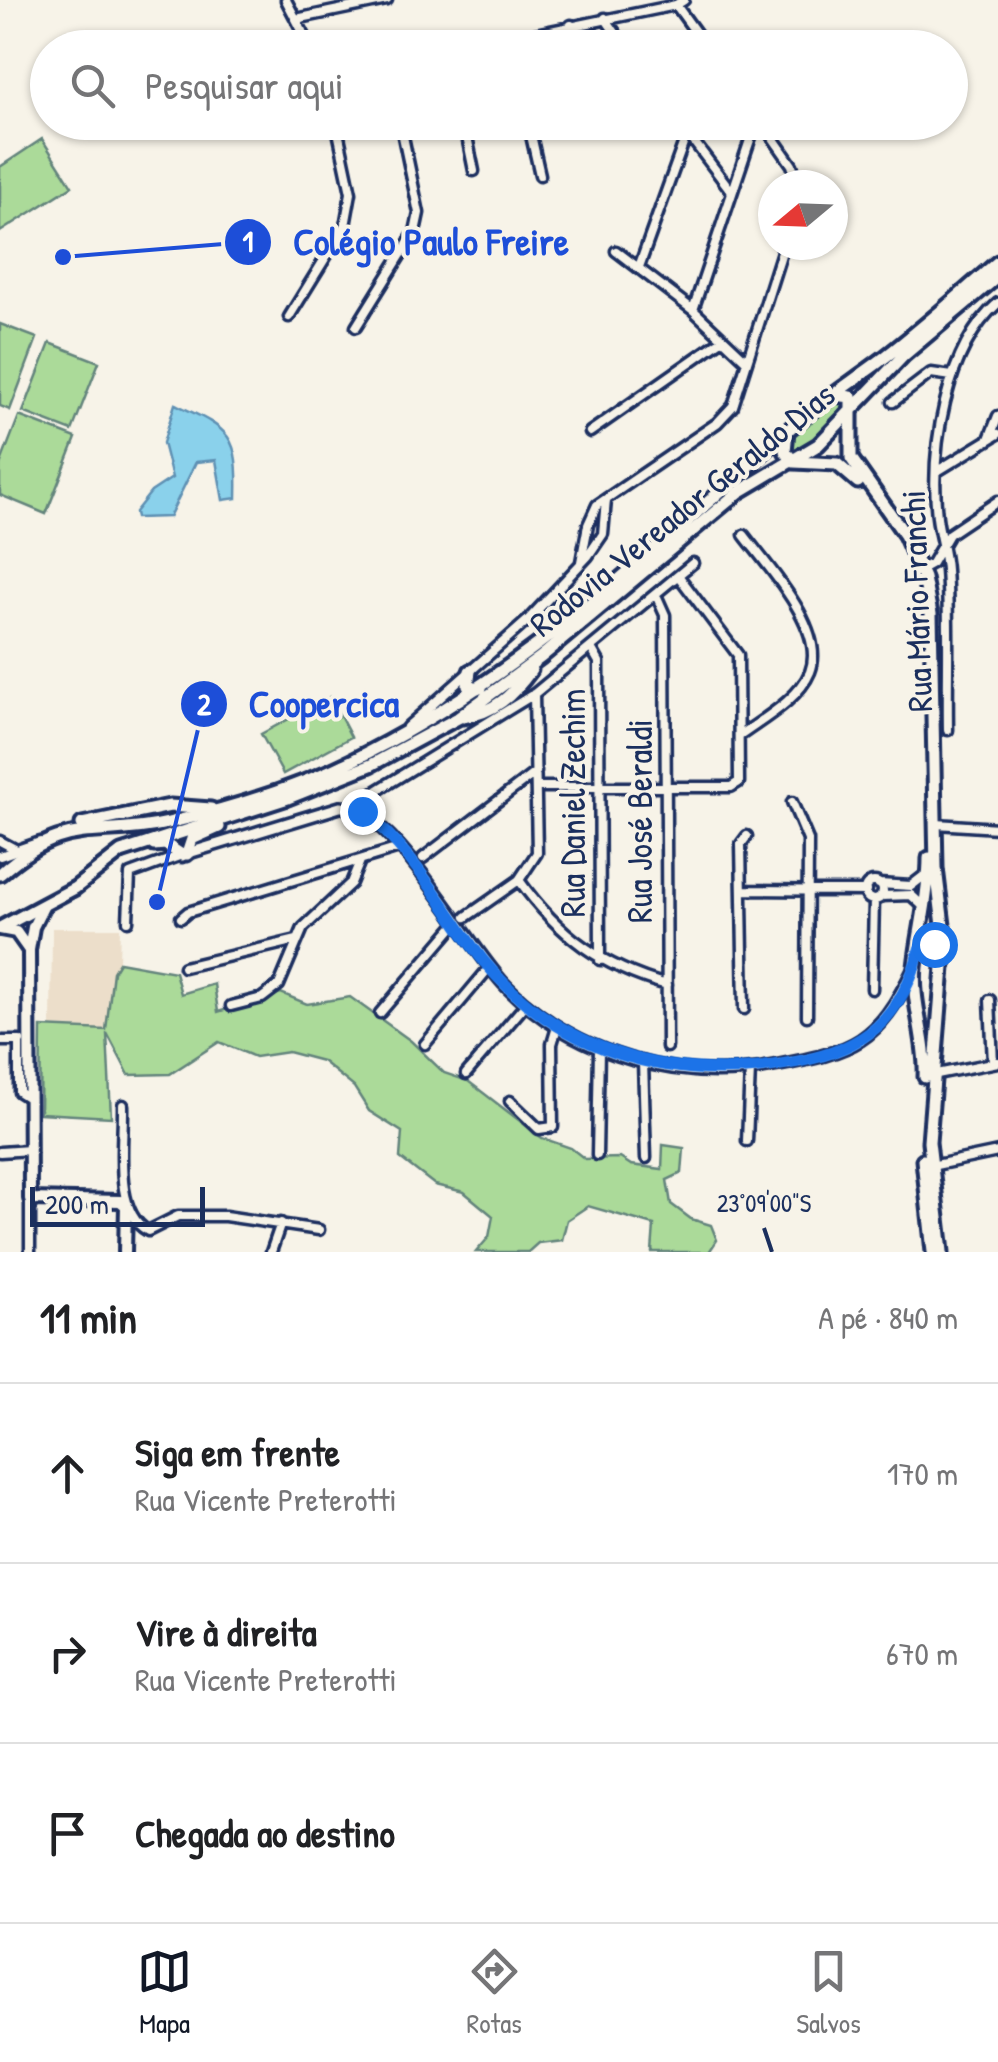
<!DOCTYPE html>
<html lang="pt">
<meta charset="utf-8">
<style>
:root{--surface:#fff;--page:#f2f2f2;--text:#202124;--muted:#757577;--line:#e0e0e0;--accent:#111827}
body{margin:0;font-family:"Patrick Hand",sans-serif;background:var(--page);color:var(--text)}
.compass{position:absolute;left:758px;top:170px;width:90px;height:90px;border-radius:50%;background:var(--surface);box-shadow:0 2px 8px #0004;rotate:251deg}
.scale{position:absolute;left:30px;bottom:25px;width:175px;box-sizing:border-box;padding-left:10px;border:5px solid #1b2f5e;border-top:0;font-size:28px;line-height:35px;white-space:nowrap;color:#1b2f5e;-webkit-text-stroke:8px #f7f3e8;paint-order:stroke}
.stop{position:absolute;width:30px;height:30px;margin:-22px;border:8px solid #1a73e8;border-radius:50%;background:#fff}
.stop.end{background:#1a73e8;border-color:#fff;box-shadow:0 2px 10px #0008}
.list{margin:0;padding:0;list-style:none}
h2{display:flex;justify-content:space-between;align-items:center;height:130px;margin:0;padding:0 40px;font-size:42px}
h2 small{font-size:32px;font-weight:400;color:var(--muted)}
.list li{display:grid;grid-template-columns:65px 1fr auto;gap:30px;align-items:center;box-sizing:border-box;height:180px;padding:0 40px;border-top:2px solid var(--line)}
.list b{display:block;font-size:38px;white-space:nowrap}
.list p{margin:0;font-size:32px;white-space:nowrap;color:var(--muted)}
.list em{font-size:32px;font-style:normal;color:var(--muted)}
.icon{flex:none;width:55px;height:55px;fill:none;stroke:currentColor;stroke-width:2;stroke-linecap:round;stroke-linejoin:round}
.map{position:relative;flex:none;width:998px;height:1252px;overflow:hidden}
.search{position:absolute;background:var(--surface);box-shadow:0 2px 8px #0004;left:30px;right:30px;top:30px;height:110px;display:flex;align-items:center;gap:25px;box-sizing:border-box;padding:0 35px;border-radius:55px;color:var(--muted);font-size:38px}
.sheet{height:670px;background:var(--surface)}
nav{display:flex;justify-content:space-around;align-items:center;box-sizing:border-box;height:140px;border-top:2px solid var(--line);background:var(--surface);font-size:28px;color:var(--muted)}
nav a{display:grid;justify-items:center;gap:5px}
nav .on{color:var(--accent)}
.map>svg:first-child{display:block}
.built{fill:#ecdeca}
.green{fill:#abda99;stroke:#63847c;stroke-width:2.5}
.water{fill:#8ad1eb;stroke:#5e90b3;stroke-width:2.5}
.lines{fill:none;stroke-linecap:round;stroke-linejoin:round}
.minor-casing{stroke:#1b2f5e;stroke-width:15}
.tertiary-casing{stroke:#1b2f5e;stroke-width:16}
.secondary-casing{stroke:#1b2f5e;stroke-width:18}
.primary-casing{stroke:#1b2f5e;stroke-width:19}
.minor{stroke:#f7f3e8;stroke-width:8}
.tertiary{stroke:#f7f3e8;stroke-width:9}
.secondary{stroke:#f7f3e8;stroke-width:10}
.primary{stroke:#f7f3e8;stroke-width:11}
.route{stroke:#1a73e8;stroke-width:12}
.ticks{fill:none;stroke:#1b2f5e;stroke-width:4}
.labels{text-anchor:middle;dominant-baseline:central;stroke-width:8;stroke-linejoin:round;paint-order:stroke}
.street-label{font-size:35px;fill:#1b2f5e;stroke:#f7f3e8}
.ticks-label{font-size:25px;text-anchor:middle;fill:#1b2f5e;stroke:#f7f3e8;stroke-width:8;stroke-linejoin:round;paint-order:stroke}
.leader{fill:none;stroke:#1d4ed8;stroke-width:4}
.callout-dot{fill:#1d4ed8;stroke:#f7f3e8;stroke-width:4}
.mark-label{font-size:30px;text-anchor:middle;font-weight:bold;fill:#fff}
.callout-label{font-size:38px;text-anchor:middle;font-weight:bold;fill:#1d4ed8;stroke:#f7f3e8;stroke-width:8;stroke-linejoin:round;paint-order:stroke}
</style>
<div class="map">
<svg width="998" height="1252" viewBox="0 0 998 1252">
<rect width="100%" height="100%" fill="#f7f3e8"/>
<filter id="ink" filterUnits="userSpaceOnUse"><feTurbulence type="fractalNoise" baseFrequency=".01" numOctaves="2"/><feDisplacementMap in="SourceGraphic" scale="20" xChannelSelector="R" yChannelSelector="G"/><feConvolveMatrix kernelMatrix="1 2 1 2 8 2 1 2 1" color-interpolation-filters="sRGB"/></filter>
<g filter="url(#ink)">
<!-- built -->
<path class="built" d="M52 928H120L119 962 113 972 106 1030 51 1027Z"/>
<!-- green -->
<path class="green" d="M42 139 72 186 0 232V167Z
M0 324 37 338 10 410 0 406Z
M50 343 99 362 72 431 23 412Z
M846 398 848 409 820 440 795 456 790 452 787 439 836 399Z
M19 416 76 438 46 514 0 495V465Z
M330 697 351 737 283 774 261 734Z
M119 962 175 972 181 994 214 984 218 1012 281 993 307 1004 350 997 411 1041 444 1073 468 1081 542 1138 571 1148 585 1159 620 1158 631 1165 662 1169 663 1145 684 1148 682 1173 667 1180 671 1204 691 1219 711 1225 717 1240 709 1252H652L654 1225 588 1206 567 1220 562 1240 538 1243 528 1252H476L489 1237 493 1216 464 1192 435 1185 400 1158 402 1132 369 1111 354 1087 322 1061 288 1052 255 1057 219 1042 170 1074 129 1075 107 1033 111 1117 40 1113 41 1027 106 1030 113 972Z"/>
<!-- water -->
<path class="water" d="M175 404C230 430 239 433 237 498L223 500 216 460 196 462 169 517 136 518 135 512 151 492 172 478 163 443Z"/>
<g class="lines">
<defs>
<path id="minor" d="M286 0 311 48
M676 5 707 48
M605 18 626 48
M296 19 387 0
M571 25 576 48
M468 48 676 5 684 0
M464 122 474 171
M528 122 540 175
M679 122 732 192
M762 122 792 165 798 185
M616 251 693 310 747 361
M639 267 687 133
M693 310 756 122
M289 317 345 226 351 193 336 122
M356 327 415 232 419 213 400 122
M893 402 931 373 952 376
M590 432 723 339
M989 439 998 416
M939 470 998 434
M581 562 588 525 597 505 717 423 733 406 784 245
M914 573 932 563 949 534 998 501
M657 597 665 615 667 1047
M591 648 599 662 600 960
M407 727 527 621 588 556 603 534 606 500
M948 730C947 677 950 623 946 570 945 552 939 534 937 517 930 450 945 349 998 303
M741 735C763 719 799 699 810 672 827 630 768 567 744 535
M537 787H731L739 782 738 655 680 578
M370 795 534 694 693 563
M792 802 808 840 807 1016
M936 824 998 828
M0 841 15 849
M0 856 40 842
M423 858 536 772
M519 880C558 935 602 967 667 985
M865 891a9 9 0 1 1 18 0a9 9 0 1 1-18 0Z
M879 884 911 886 929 872
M742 890 866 891
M881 896 911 895 924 907
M466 917 519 880 537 853 534 694
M181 918 188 912 399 848
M128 921 130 874 182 855
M184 967 297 940
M872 989 874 900
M990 1000 993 1063
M231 1006 262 998 279 985 303 928 351 883 360 861
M744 1009 741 844 747 836
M380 1013 456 924
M0 1041H20
M19 1041V1092L30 1099
M425 1044 489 968
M643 1062 646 1158
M466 1074 526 1004
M932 1075 998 1062
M510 1101 539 1129 553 1127 552 1044 557 1027
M123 1105C124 1141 112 1212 148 1231L178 1216H225L319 1230
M747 1141 750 1069
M0 1152 30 1150
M597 1155 599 1049
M931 1166 998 1152
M30 1199V1252
M271 1252 281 1223"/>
<path id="tertiary" d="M182 855 340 807C391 804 470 951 507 987 576 1056 679 1084 774 1066 855 1051 877 1044 914 968"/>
<path id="secondary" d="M44 905 33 927 29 950 30 1199 120 1201 126 1206 125 1252
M0 929 16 932 28 949"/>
<path id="primary" d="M835 395 851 397V458L905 535 924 578 931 614 936 868 945 942 929 1142 942 1252
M787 431 785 451 794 462 837 464 858 482
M470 671 468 686 481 688
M463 717C494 713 513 695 531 670
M82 824 170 806 211 809
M154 845 165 844 182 855
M187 854 192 839 219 827
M0 874C67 814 94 840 168 823 237 807 305 786 367 753 525 672 655 550 786 432 814 407 846 386 876 364 919 332 958 296 998 262
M0 928 75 888 121 852 288 798 371 765 458 718 541 657 739 492 818 445 904 355 998 276
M925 1077C927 1039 911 1002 915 967 919 930 929 896 929 858
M923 1160 933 1252"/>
</defs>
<!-- minor casing -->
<use href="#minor" class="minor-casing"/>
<!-- tertiary casing -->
<use href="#tertiary" class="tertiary-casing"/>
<!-- secondary casing -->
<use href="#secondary" class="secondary-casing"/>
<!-- primary casing -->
<use href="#primary" class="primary-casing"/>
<!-- minor -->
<use href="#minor" class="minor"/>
<!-- tertiary -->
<use href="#tertiary" class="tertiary"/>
<!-- secondary -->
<use href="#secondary" class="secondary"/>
<!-- primary -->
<use href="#primary" class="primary"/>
</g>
</g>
<g class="lines" filter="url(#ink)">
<!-- route -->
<path class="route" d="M362 811C408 846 439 900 472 946 550 1052 670 1086 796 1062 866 1049 902 1018 920 948L934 944"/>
</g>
<!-- ticks -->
<path class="ticks" d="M764 1228 772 1252"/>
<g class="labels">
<!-- street labels -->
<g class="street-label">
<text transform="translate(682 509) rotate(-39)">Rodovia Vereador Geraldo Dias</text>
<text transform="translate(916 601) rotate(-92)">Rua Mário Franchi</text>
<text transform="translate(572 803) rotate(-90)">Rua Daniel Zechim</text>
<text transform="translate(639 821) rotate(-90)">Rua José Beraldi</text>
</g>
</g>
<g class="ticks-label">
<text x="764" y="1212">23°09'00"S</text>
</g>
<!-- callouts -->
<path class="leader" d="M63 257L248 242M157 902L204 704"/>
<g class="callout-dot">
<circle cx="63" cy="257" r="10"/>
<circle cx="157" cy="902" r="10"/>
<circle cx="248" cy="242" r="25"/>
<circle cx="204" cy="704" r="25"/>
</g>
<g class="mark-label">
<text x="248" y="252">1</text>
<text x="204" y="715">2</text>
</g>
<g class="callout-label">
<text x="431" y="255">Colégio Paulo Freire</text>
<text x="324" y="717">Coopercica</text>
</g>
</svg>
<svg class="compass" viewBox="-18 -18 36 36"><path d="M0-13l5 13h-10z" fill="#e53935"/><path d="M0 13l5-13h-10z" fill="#757577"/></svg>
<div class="scale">200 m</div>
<div class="stop" style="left:934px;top:944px"></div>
<div class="stop end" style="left:362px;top:811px"></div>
<div class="search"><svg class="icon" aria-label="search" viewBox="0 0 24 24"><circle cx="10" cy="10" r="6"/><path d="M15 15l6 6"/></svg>Pesquisar aqui</div>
</div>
<section class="sheet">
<h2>11 min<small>A pé · 840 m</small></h2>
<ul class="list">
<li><svg class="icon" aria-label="ahead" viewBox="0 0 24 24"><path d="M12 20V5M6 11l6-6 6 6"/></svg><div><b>Siga em frente</b><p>Rua Vicente Preterotti</p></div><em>170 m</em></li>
<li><svg class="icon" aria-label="right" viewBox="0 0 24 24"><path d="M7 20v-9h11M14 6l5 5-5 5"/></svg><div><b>Vire à direita</b><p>Rua Vicente Preterotti</p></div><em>670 m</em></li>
<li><svg class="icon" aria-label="arrive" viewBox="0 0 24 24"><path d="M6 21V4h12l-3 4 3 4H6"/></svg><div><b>Chegada ao destino</b></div></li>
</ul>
</section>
<nav>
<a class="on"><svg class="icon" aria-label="map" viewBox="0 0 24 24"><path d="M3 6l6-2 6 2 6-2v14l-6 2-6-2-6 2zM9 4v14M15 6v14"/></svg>Mapa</a>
<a><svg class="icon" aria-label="directions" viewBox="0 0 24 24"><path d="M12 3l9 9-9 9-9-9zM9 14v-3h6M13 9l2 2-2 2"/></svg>Rotas</a>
<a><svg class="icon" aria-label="saved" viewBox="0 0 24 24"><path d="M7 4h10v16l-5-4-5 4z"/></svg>Salvos</a>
</nav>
